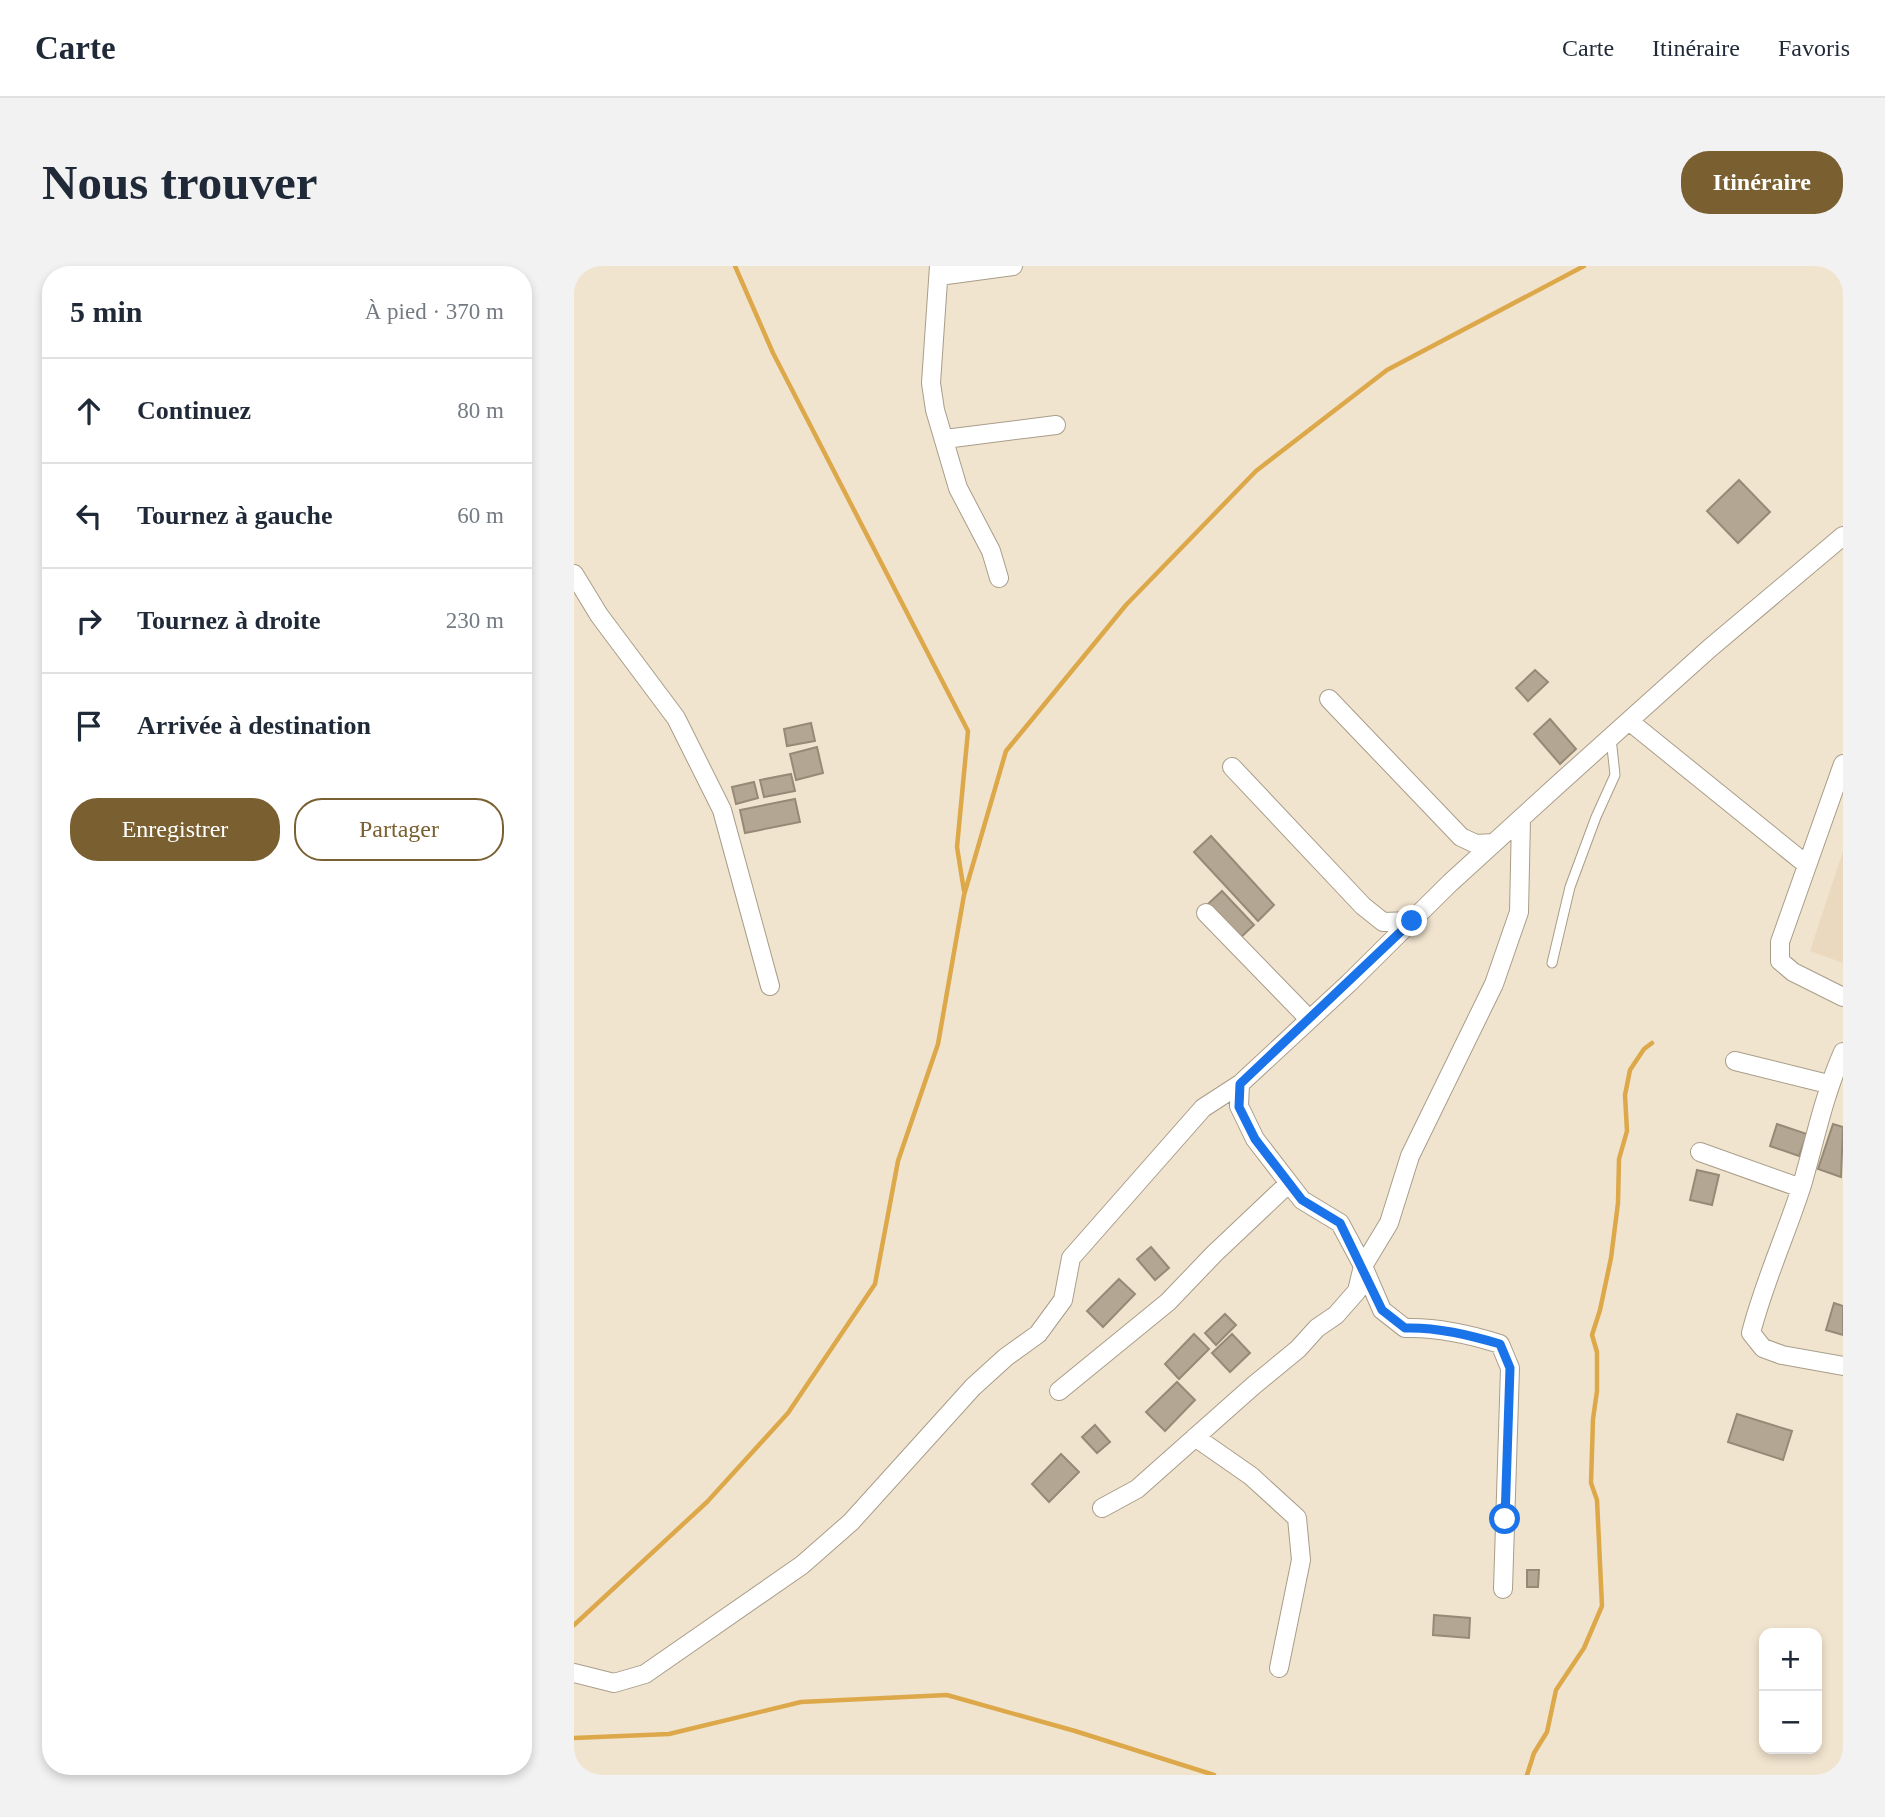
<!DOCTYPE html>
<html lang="fr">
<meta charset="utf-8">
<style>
:root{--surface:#fff;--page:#f2f2f3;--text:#1f2937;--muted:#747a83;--line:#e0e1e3;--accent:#7a5f31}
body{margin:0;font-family:Georgia,serif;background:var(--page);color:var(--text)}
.controls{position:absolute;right:21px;bottom:21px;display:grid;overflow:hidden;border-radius:14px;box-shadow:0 4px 10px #0003}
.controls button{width:63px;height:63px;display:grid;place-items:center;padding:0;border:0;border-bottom:2px solid var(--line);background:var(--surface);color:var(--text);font:35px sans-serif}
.stop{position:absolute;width:21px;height:21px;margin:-16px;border:5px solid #1a73e8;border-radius:50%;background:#fff}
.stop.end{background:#1a73e8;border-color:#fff;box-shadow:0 2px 7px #0008}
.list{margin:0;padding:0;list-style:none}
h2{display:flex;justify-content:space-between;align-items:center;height:91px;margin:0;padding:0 28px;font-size:30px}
h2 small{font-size:23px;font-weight:400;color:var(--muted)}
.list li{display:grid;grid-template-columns:46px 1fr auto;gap:21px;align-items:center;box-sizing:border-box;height:105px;padding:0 28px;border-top:2px solid var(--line)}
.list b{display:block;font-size:26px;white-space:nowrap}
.list em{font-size:23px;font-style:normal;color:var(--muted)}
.actions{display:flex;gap:14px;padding:21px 28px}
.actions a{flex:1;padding:16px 0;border:2px solid var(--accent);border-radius:28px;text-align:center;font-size:24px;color:var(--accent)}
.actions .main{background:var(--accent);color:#fff}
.icon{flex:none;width:38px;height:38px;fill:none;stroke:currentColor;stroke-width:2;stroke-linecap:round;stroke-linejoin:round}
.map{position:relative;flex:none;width:1269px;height:1509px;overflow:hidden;border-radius:28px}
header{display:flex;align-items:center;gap:42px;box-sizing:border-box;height:98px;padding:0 35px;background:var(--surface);border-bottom:2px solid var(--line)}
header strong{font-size:33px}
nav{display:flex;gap:38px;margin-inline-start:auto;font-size:24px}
.intro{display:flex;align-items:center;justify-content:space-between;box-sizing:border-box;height:168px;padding:0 42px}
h1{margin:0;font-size:49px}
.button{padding:18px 32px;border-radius:28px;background:var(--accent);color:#fff;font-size:24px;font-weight:700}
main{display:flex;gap:42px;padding:0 42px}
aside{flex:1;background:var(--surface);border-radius:28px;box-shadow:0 4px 10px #0003}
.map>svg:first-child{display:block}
.built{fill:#ead9be}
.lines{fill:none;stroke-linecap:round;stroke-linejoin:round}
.stream{stroke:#dca849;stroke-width:4.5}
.building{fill:#b3a692;stroke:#968a77;stroke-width:2}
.lane-casing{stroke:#a99d89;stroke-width:11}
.street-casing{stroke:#a99d89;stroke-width:20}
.lane{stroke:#fff;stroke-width:9}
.street{stroke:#fff;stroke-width:18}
.route{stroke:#1a73e8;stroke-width:9}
</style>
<header>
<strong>Carte</strong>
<nav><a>Carte</a><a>Itinéraire</a><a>Favoris</a></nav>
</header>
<div class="intro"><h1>Nous trouver</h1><a class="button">Itinéraire</a></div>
<main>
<aside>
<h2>5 min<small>À pied · 370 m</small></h2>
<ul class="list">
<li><svg class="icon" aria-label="ahead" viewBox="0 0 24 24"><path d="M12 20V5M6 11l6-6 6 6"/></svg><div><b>Continuez</b></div><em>80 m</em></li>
<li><svg class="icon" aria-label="left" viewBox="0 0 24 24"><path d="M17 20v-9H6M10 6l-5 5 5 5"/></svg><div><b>Tournez à gauche</b></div><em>60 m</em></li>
<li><svg class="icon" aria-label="right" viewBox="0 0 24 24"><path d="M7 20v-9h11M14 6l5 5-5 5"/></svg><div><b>Tournez à droite</b></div><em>230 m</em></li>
<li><svg class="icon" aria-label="arrive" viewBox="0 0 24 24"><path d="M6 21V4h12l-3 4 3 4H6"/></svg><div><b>Arrivée à destination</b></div></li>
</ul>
<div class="actions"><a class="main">Enregistrer</a><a>Partager</a></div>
</aside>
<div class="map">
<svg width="1269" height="1509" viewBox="0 0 1269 1509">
<rect width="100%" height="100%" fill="#f1e4cf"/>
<!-- built -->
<path class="built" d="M1269 585V697L1236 685Z"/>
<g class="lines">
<!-- stream -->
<path class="stream" d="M161 0 199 87 394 465 383 581 390 625
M0 1359 133 1236 214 1147 301 1018 324 895 364 778 390 629 432 485 552 339 682 205 813 104 1010 0
M0 1472 95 1468 227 1436 373 1429 501 1465 640 1509
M953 1509 960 1487 973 1466 982 1424 1010 1382 1028 1340 1023 1234 1017 1217 1019 1153 1023 1125V1086L1018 1069 1026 1044 1037 992 1044 937 1045 893 1053 865 1051 829 1056 804 1070 783 1078 777"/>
</g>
<!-- building -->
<path class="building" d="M1165 214 1196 246 1164 277 1133 245Z
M961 404 974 416 954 435 942 422Z
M976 453 1002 483 986 498 960 468Z
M237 457 241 475 213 480 210 463Z
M243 481 249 507 222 514 216 488Z
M217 508 221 525 190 531 186 514Z
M180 516 184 532 162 538 158 521Z
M221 533 226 556 171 567 166 544Z
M637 570 700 639 684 655 620 586Z
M648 625 680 659 667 671 634 638Z
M1203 858 1233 868 1225 890 1196 880Z
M1259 858 1269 861 1267 911 1244 903Z
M1123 904 1145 909 1138 939 1116 934Z
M577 981 595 1002 581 1014 563 993Z
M545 1013 561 1028 529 1061 513 1045Z
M1260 1037 1269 1040V1069L1252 1064Z
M651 1048 662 1059 642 1079 631 1067Z
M620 1068 635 1083 605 1113 591 1098Z
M658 1068 676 1087 656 1106 638 1087Z
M603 1116 621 1134 591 1165 572 1146Z
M1163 1148 1218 1165 1209 1194 1154 1176Z
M521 1159 536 1176 523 1187 508 1171Z
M487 1188 505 1206 475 1236 458 1218Z
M953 1304H965L964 1321H953Z
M860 1349 896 1352 895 1372 859 1369Z"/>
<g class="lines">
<defs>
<path id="lane" d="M978 697 996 621 1022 551 1041 509 1037 472"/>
<path id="street" d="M365 0 357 117 361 144 384 222 417 285 425 312
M365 10 439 0
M371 173 482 159
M0 308 25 349 102 452 148 544 196 720
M755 433 887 571 902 578 920 577
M1055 455 1233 599
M1269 498 1206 676V695L1219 706 1269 731
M658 501 789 640 809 656 838 655
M632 647 735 753
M1269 786C1250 829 1241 874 1228 919 1212 969 1190 1016 1177 1067L1189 1082 1208 1089 1269 1100
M1161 795 1254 818
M1126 886 1227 922
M485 1125 594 1036 640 988 714 918
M621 1171 677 1210 723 1252 727 1294 705 1402
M528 1242 563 1223 679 1120 724 1083 743 1062 762 1049 783 1025 789 1000 766 957 728 934 681 873 665 840 666 818
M929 1323 936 1102 926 1078C895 1068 863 1061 831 1062L808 1044 789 1000 815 957 836 890 920 718 945 646 947 553
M0 1407 40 1417 71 1408 228 1299 277 1256 399 1121 432 1091 464 1068 489 1034 497 992 629 842 666 818 775 717 876 617 989 514 1136 382 1269 270"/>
</defs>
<!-- lane casing -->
<use href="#lane" class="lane-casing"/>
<!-- street casing -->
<use href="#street" class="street-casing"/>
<!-- lane -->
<use href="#lane" class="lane"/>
<!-- street -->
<use href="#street" class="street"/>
</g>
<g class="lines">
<!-- route -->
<path class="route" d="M838 655 666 818 665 841 681 873 728 934 766 957 808 1044 831 1062C863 1061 895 1069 926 1078L936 1102 931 1253"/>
</g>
</svg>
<div class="controls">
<button>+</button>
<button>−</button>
</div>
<div class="stop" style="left:931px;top:1253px"></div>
<div class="stop end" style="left:838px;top:655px"></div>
</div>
</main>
